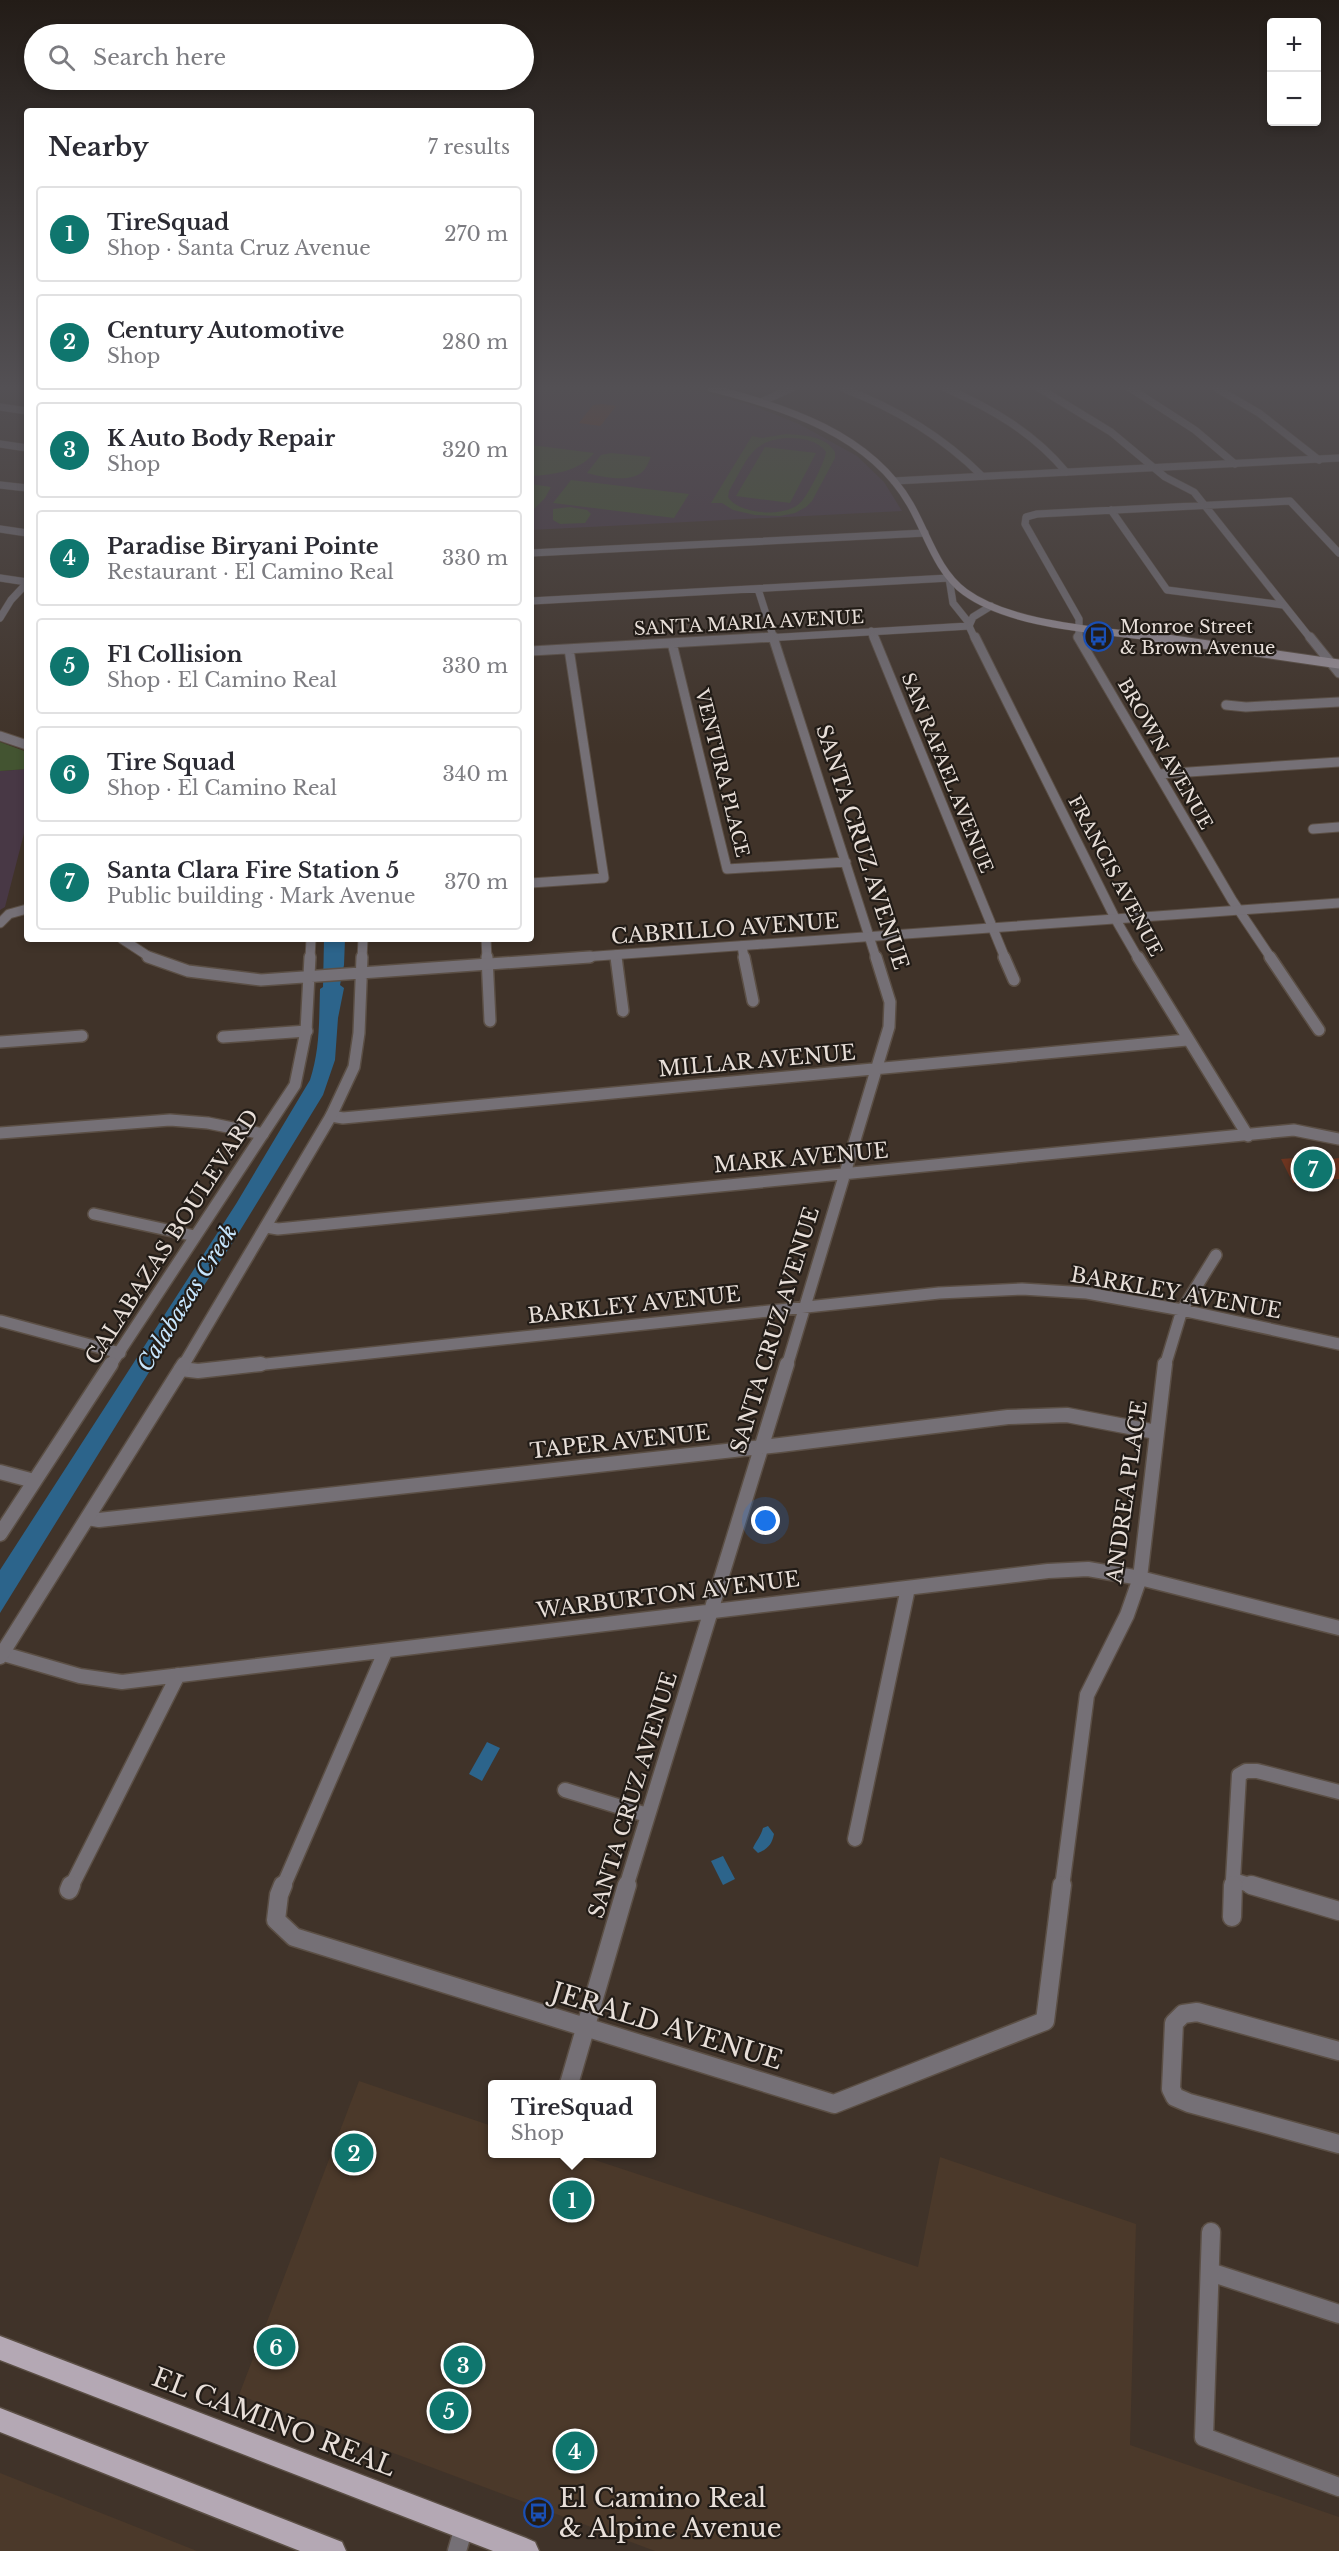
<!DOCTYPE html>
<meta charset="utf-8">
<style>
:root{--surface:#fff;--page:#f7f7f7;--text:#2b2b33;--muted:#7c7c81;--line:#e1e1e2;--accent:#0f766e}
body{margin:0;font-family:"Libre Baskerville",serif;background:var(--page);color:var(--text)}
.controls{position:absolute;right:18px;top:18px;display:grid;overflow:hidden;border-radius:6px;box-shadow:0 3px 9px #0003}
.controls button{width:54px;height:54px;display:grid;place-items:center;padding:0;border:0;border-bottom:2px solid var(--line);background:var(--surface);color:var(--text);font:30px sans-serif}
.you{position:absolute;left:766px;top:1521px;width:21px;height:21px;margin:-15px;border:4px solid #fff;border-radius:50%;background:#1a73e8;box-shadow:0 0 0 9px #1a73e833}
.badge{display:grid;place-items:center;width:39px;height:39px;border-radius:50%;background:var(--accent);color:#fff;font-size:20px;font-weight:700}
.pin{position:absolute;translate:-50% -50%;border:3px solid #fff;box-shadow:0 2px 6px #0006}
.popup{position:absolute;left:488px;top:2080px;width:168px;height:78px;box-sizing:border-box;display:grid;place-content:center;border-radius:6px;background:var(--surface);filter:drop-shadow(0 2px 4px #0005);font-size:20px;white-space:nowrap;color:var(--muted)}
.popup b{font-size:22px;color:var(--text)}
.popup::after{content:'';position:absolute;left:50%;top:100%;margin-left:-12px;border:12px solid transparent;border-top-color:var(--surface)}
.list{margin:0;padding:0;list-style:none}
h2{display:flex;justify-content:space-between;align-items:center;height:78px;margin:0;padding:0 24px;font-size:26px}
h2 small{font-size:20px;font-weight:400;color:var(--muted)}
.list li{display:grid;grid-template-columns:39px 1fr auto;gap:18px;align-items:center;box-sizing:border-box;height:96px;margin:0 12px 12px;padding:0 12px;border:2px solid var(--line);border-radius:6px}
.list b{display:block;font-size:22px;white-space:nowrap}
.list p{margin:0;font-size:20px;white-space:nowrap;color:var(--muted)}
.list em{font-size:20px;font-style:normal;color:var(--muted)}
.icon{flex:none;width:33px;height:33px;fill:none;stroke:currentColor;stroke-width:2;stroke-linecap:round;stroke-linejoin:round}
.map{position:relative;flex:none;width:1339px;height:2551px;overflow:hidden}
.search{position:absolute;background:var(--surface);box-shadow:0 3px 9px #0003;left:24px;top:24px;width:510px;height:66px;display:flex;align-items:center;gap:15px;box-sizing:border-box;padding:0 21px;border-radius:33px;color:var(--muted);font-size:22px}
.panel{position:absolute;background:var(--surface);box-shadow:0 3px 9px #0003;left:24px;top:108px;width:510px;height:834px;border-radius:6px}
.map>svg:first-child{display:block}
.built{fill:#4b392a}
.education{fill:#483845}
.green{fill:#435431;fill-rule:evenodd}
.water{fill:#2c648b}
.building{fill:#6d3520}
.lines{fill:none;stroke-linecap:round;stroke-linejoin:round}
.minor-far4-casing{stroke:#5b4f45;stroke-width:8}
.minor-far3-casing{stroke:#5b4f45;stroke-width:11}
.minor-far2-casing{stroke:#5b4f45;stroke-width:14}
.minor-far1-casing{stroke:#5b4f45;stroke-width:17}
.minor-casing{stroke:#5b4f45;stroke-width:21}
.tertiary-far3-casing{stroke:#5b4f45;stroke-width:8}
.tertiary-far2-casing{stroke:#5b4f45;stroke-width:11}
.tertiary-far1-casing{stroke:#5b4f45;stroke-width:14}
.tertiary-casing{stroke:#5b4f45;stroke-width:17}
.secondary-far1-casing{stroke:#5b4f45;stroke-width:8}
.secondary-casing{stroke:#5b4f45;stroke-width:11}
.primary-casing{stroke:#5b4f45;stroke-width:3}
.minor-far4{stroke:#757076;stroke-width:7}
.minor-far3{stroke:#757076;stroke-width:9}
.minor-far2{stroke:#757076;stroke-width:11}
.minor-far1{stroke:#757076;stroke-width:14}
.minor{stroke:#757076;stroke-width:18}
.tertiary-far3{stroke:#757076;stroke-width:7}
.tertiary-far2{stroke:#757076;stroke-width:9}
.tertiary-far1{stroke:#757076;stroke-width:11}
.tertiary{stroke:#757076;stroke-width:14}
.secondary-far1{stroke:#999099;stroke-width:7}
.secondary{stroke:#999099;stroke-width:9}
.primary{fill:#b4a8b4;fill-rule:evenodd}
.labels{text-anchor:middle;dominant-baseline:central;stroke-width:4.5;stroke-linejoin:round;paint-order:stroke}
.far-street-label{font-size:18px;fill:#e8dfd9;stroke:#221c17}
.far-poi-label{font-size:18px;fill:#e8dfd9;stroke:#221c17;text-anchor:start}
.street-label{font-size:21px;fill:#e8dfd9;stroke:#221c17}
.water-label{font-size:22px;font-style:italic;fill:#c7e6fe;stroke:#221c17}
.near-street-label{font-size:26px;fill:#e8dfd9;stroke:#221c17}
.near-poi-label{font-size:26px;fill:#e8dfd9;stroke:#221c17;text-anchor:start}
</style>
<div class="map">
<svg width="1339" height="2551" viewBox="0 0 1339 2551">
<rect width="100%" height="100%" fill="#403329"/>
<!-- built -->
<path class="built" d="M359 2081 492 2126V2154H577L918 2267 940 2157 1136 2224 1130 2445 1339 2517V2551H655L239 2395Z
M0 2473 197 2551H0Z"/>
<!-- education -->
<path class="education" d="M531 388H685L754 406 799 424 857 456 884 482 902 511 531 530Z
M27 769V822L5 907 0 910V771Z"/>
<!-- green -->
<path class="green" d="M786 434C803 435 826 436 835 452V458L812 501 806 507 795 513 780 516 755 515 733 510 722 503H711L752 436 762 438ZM787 438C801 438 818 440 826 452 825 462 808 495 801 502 787 518 739 515 728 497L729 491C746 463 750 440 787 438Z
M531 445 594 453C580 471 553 475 531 476Z
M765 447 816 453 790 503 736 496Z
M611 453 651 457C649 461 647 467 644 470 632 484 602 477 587 473L601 455Z
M571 480 689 494 674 518 553 503Z
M531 484 551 487 545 498 531 512Z
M570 507 587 510 591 514 585 523 560 524 553 520V509Z
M0 742 27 752V769L0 771Z"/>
<!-- water -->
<path class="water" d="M324 939H345L344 965 340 985 344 988 338 1018 335 1060 323 1095 233 1242 185 1314 0 1613V1570L236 1204 310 1080C320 1050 319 1020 320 989L323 987Z
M487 1742 500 1748 482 1781 469 1774Z
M768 1826 774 1834C772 1844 768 1849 758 1853L753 1848C756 1841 761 1836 763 1828Z
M723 1856 735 1879 723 1885 711 1861Z"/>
<!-- building -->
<path class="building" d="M602 404 616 406 602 424 600 426 579 423 593 405Z
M1322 1156 1325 1160 1339 1158V1179L1293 1183 1281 1159Z"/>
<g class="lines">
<defs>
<path id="minor-far4" d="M842 388C895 408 941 435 982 476
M945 388C991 408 1034 433 1066 472
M1039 388 1111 432 1165 477 1194 492 1311 639
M1130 388 1195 430 1235 464
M1216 388 1259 413 1319 460
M761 402 792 388
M0 407 27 411
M0 444 27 448
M0 485 27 488
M1111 510 1167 590 1283 605
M0 529 27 533
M531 553 925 533
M0 578 27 582
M758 589 774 639
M531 601 949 578 953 603 969 623
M0 618 11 600 27 583
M871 631 874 639
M748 639 969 626
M975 639 969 626 973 617 991 606
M1079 639V619L1025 524 1026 517 1037 514 1290 501 1339 553"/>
<path id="minor-far3" d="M773 637 876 958
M874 637 1005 958
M975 637 1116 920 1138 958
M1078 637 1232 900 1271 958
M1310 637 1339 673
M672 643 727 869 846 862
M531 651 774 637
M1226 705 1246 707 1339 702
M1159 774 1339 762
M1313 829 1339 827
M531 883 604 878 569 649
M0 923 9 914 27 909
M486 939 487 958
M742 946 744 958
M616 955V958"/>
<path id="minor-far2" d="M487 957 490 1021
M616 957 623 1011
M744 957 753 1001
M1004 957 1014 980
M1138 957 1248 1136
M1270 957 1319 1030
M223 1037 307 1031
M0 1042 82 1036
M331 1116 343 1118 1187 1040
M0 1133 170 1120 208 1123 263 1134
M94 1214 195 1236
M266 1227 278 1229 1294 1130 1339 1139
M1 1321 120 1353
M247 1366 939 1293 1022 1289 1087 1293 1182 1310 1339 1344
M787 1366 889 1027 890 1002 876 957
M1165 1366 1182 1310 1216 1255"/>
<path id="minor-far1" d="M181 1369 198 1371 261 1364
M0 1472 34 1481
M88 1518 99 1520 780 1445 1008 1417 1067 1415 1156 1432
M0 1653 80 1676 122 1682 1048 1571 1088 1569 1140 1578 1339 1628
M565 1790 647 1815
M855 1839 908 1588
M71 1887 178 1675
M283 1887 385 1652
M626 1887 787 1364
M1062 1887 1087 1695 1127 1615 1140 1578 1165 1364
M1233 1887V1880
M1256 1887 1233 1880 1239 1775 1246 1771H1257L1339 1792"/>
<path id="minor" d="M283 1885 279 1895 276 1920 294 1937 834 2104 1045 2021 1062 1885
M1251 1885 1339 1911
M69 1890 71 1885
M1232 1917 1233 1885
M1339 2051 1197 2012 1183 2014 1174 2023 1171 2089 1175 2097 1189 2103 1339 2144
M569 2084 627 1885
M1211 2232 1204 2437 1339 2487
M1210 2272 1339 2314
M457 2551 464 2527"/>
<path id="tertiary-far3" d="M894 481 1339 458"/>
<path id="tertiary-far2" d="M0 736 27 745
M122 939 151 958
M310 958 311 939
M362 958 363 939
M569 958 1339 903"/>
<path id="tertiary-far1" d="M148 957 188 971 261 980 590 957
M110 1366 295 1085 306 1031 310 957
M183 1366 331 1116 354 1067 359 1033 362 957"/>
<path id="tertiary" d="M0 1534 111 1364
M0 1657 184 1364"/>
<path id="secondary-far1" d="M711 388C785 407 870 434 910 504 927 533 937 572 965 592 1013 627 1105 630 1164 639"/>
<path id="secondary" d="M1153 637 1339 664"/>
<path id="primary" d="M0 2336 526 2538 535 2542 539 2551H493L0 2360Z
M0 2408 342 2542 346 2551H300L0 2432Z"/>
</defs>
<!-- minor-far4 casing -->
<use href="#minor-far4" class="minor-far4-casing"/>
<!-- minor-far3 casing -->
<use href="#minor-far3" class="minor-far3-casing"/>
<!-- minor-far2 casing -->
<use href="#minor-far2" class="minor-far2-casing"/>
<!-- minor-far1 casing -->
<use href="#minor-far1" class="minor-far1-casing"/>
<!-- minor casing -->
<use href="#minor" class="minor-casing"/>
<!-- tertiary-far3 casing -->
<use href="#tertiary-far3" class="tertiary-far3-casing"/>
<!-- tertiary-far2 casing -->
<use href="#tertiary-far2" class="tertiary-far2-casing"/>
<!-- tertiary-far1 casing -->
<use href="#tertiary-far1" class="tertiary-far1-casing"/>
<!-- tertiary casing -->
<use href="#tertiary" class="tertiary-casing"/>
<!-- secondary-far1 casing -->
<use href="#secondary-far1" class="secondary-far1-casing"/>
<!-- secondary casing -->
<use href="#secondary" class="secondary-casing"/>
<!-- primary casing -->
<use href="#primary" class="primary-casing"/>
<!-- minor-far4 -->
<use href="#minor-far4" class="minor-far4"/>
<!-- minor-far3 -->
<use href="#minor-far3" class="minor-far3"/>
<!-- minor-far2 -->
<use href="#minor-far2" class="minor-far2"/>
<!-- minor-far1 -->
<use href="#minor-far1" class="minor-far1"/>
<!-- minor -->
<use href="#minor" class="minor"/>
<!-- tertiary-far3 -->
<use href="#tertiary-far3" class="tertiary-far3"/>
<!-- tertiary-far2 -->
<use href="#tertiary-far2" class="tertiary-far2"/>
<!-- tertiary-far1 -->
<use href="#tertiary-far1" class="tertiary-far1"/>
<!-- tertiary -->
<use href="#tertiary" class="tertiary"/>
<!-- secondary-far1 -->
<use href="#secondary-far1" class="secondary-far1"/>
<!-- secondary -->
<use href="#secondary" class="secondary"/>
<!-- primary -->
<use href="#primary" class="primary"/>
</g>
<!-- sky -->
<linearGradient id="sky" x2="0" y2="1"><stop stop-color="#231c17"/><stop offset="0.52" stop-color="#535054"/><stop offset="1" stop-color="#535054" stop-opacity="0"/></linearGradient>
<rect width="1339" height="745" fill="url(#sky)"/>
<!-- icons -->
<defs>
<symbol id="bus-ring" viewBox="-11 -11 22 22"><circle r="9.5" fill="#221c17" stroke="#1a4fb4" stroke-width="1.5"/><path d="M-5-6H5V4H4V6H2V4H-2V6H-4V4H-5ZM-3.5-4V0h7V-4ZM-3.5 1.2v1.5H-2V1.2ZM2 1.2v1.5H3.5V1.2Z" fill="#1a4fb4"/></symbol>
</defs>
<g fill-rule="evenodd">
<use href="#bus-ring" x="1082" y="620" width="33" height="33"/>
<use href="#bus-ring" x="522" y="2496" width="33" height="33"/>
</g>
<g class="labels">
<!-- far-street labels -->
<g class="far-street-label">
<text transform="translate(749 623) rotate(-3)">SANTA MARIA AVENUE</text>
<text transform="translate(1165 754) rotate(60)">BROWN AVENUE</text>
<text transform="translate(722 773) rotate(76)">VENTURA PLACE</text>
<text transform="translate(947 773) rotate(68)">SAN RAFAEL AVENUE</text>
<text transform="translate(1115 876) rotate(62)">FRANCIS AVENUE</text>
</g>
<!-- far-poi labels -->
<g class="far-poi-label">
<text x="1120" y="627">Monroe Street<tspan x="1120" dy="21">&amp; Brown Avenue</tspan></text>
</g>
<!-- street labels -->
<g class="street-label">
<text transform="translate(862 847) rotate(72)">SANTA CRUZ AVENUE</text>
<text transform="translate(725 929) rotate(-4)">CABRILLO AVENUE</text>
<text transform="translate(757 1061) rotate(-5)">MILLAR AVENUE</text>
<text transform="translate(801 1158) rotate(-5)">MARK AVENUE</text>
<text transform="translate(172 1237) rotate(-57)">CALABAZAS BOULEVARD</text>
<text transform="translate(1176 1293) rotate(10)">BARKLEY AVENUE</text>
<text transform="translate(634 1305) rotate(-6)">BARKLEY AVENUE</text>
<text transform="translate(775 1330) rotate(-73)">SANTA CRUZ AVENUE</text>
<text transform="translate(620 1442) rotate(-6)">TAPER AVENUE</text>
<text transform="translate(1127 1492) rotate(-82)">ANDREA PLACE</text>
<text transform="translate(668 1595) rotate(-7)">WARBURTON AVENUE</text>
<text transform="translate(633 1795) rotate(-73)">SANTA CRUZ AVENUE</text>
</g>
<!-- water labels -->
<g class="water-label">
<text transform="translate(187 1298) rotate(-58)">Calabazas Creek</text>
</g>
<!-- near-street labels -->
<g class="near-street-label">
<text transform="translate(667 2026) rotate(17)">JERALD AVENUE</text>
<text transform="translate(274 2422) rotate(21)">EL CAMINO REAL</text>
</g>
<!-- near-poi labels -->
<g class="near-poi-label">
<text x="559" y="2498">El Camino Real<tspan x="559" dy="30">&amp; Alpine Avenue</tspan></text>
</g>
</g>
</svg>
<div class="controls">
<button>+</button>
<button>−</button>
</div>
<div class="you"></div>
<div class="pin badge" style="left:572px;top:2200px">1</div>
<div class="popup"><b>TireSquad</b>Shop</div>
<div class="pin badge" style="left:354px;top:2153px">2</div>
<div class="pin badge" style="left:463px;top:2365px">3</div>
<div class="pin badge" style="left:575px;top:2451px">4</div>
<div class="pin badge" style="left:449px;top:2411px">5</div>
<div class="pin badge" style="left:276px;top:2347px">6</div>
<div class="pin badge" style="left:1313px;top:1169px">7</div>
<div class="search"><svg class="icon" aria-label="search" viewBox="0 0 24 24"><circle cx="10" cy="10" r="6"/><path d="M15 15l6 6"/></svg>Search here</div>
<section class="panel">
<h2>Nearby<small>7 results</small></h2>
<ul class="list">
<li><span class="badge">1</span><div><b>TireSquad</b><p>Shop · Santa Cruz Avenue</p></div><em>270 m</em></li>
<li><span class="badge">2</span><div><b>Century Automotive</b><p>Shop</p></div><em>280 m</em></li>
<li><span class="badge">3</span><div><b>K Auto Body Repair</b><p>Shop</p></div><em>320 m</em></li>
<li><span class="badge">4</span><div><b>Paradise Biryani Pointe</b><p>Restaurant · El Camino Real</p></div><em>330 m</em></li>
<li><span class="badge">5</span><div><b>F1 Collision</b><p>Shop · El Camino Real</p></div><em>330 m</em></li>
<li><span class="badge">6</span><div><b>Tire Squad</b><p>Shop · El Camino Real</p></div><em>340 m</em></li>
<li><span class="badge">7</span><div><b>Santa Clara Fire Station 5</b><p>Public building · Mark Avenue</p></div><em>370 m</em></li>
</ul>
</section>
</div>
